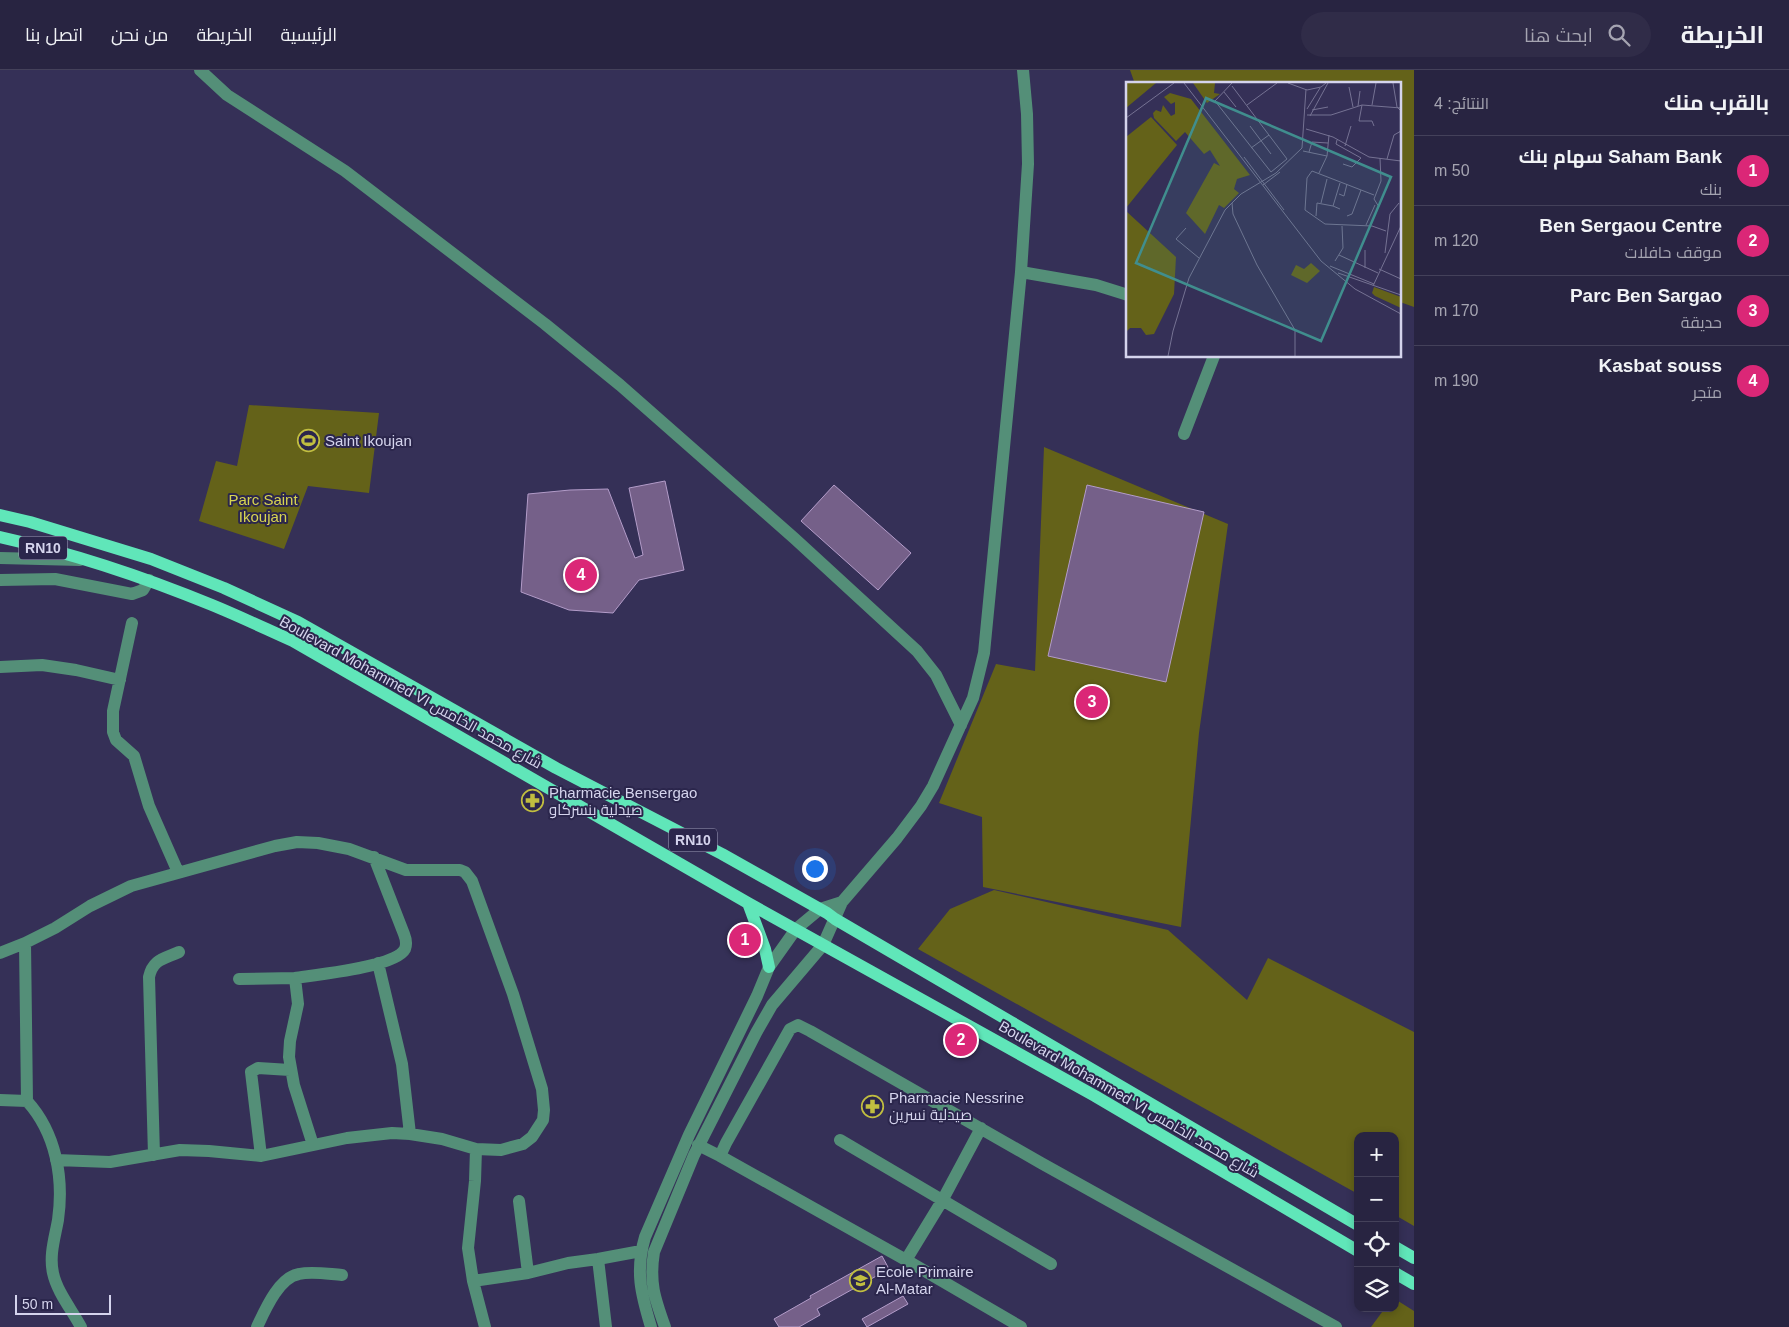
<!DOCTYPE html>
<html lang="ar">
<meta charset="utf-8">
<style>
:root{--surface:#282441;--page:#302c48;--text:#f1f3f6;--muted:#a5a4b1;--line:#44415a;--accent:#db2777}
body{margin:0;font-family:Arial,Cairo,sans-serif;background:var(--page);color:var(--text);direction:rtl}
.controls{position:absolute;right:15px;bottom:15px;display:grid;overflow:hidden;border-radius:10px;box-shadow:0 2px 8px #0003}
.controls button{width:45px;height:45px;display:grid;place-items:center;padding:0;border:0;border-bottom:1px solid var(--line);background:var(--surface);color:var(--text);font:25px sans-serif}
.scale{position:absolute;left:15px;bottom:12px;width:96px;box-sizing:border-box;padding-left:5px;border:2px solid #d5d4ed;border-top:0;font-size:14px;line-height:18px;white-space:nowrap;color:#d5d4ed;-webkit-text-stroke:4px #2b264c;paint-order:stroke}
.you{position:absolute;left:814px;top:798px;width:18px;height:18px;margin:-12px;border:4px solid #fff;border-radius:50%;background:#1a73e8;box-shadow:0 0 0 8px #1a73e833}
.badge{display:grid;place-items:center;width:32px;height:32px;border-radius:50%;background:var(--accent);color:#fff;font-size:16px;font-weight:700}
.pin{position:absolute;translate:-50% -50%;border:2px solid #fff;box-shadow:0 1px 5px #0006}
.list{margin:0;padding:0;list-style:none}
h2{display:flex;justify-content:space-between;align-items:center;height:65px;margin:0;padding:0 20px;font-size:21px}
h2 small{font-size:16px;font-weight:400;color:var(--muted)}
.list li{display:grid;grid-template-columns:32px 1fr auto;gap:15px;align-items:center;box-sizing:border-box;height:70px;padding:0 20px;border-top:1px solid var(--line)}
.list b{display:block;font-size:19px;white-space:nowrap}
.list p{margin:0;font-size:16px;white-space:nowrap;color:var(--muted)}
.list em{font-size:16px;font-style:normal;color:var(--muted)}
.icon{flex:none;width:28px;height:28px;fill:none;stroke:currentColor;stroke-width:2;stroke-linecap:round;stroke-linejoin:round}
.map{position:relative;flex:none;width:1414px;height:1257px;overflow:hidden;direction:ltr}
header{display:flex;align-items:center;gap:30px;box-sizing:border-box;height:70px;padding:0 25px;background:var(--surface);border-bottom:1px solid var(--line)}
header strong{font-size:24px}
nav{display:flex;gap:28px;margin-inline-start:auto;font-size:18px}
.search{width:350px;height:45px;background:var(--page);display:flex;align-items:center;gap:12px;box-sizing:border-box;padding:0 18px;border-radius:28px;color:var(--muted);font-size:19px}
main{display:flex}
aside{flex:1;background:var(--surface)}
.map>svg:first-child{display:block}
.green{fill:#646219}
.building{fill:#756089;stroke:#b39cc9}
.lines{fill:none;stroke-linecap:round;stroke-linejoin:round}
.minor{stroke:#548f78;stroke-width:12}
.major{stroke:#60e6b9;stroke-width:12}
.labels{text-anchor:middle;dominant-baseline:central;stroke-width:4;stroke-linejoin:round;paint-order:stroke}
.shield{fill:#2b264c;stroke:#a2a0bd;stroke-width:1}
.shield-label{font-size:14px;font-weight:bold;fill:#d5d4ed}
.poi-label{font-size:15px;fill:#d5d4ed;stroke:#2b264c;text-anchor:start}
.park-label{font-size:15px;fill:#d8d551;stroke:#2b264c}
.street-label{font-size:15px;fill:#d5d4ed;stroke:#2b264c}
.inset-road{fill:none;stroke:#757293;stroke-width:1}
.view{fill:#408e8e;fill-opacity:0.15;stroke:#408e8e;stroke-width:2.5}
.inset-edge{fill:none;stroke:#d5d4ed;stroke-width:2.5}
</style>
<header>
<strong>الخريطة</strong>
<div class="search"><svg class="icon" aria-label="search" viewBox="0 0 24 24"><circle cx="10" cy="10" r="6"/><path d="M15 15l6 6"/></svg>ابحث هنا</div>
<nav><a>الرئيسية</a><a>الخريطة</a><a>من نحن</a><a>اتصل بنا</a></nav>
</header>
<main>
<aside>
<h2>بالقرب منك<small>النتائج: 4</small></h2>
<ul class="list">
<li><span class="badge">1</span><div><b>Saham Bank سهام بنك</b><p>بنك</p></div><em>50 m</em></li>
<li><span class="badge">2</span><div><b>Ben Sergaou Centre</b><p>موقف حافلات</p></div><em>120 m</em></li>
<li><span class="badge">3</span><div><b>Parc Ben Sargao</b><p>حديقة</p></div><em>170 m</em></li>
<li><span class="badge">4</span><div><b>Kasbat souss</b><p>متجر</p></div><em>190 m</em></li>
</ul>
</aside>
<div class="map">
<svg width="1414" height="1257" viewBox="0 0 1414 1257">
<rect width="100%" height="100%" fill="#353057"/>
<!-- green -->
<path class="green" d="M1130 0H1414V237L1400 232V14H1135Z
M249 335 379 343 369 423 308 416 284 479 199 451 216 391 237 396Z
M1044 377 1228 454 1199 663 1181 857 983 817 982 747 939 733 996 594 1035 601Z
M994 820 1168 860 1247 930 1268 888 1414 962V1156L1395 1145V1066H1358V1124L918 879 950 839Z
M1395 1229 1414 1241V1257H1371L1385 1238H1395Z"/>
<!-- building -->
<path class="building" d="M665 411 684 500 639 510 613 543 569 540 521 522 528 424 570 420 608 419 635 488 643 485 629 418Z
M834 415 911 483 878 520 801 451Z
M1087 415 1204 442 1166 612 1048 586Z
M882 1186 889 1199 817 1239 820 1245 799 1257H779L774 1249 811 1228 810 1226Z
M903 1226 908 1234 867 1257 862 1249Z"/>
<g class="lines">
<!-- minor -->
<path class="minor" d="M200 0 227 25 345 101 545 254 620 315 794 468 917 581 936 605 961 655
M1021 202 1096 215 1128 225
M1184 364 1214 286
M0 488 80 490
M0 510 55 509 132 524 143 520 149 510
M132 553 113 641V662L116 670 134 686 149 736 178 802
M0 597 42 595 76 600 120 610
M25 873 27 1031
M0 883 25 873 55 858 90 836 131 816 275 776 297 772 318 773 349 779 406 800H460L465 802 472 811 513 924 542 1019 544 1040 543 1050 532 1067 523 1074 501 1080 476 1079 442 1069 410 1064 392 1063 347 1068 261 1086 209 1081 180 1080 110 1092 56 1090
M378 893 402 994 410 1064
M295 908C315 905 396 897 405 879 407 874 406 869 404 864L374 787
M239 909 295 908 298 934 290 971 289 987 294 1015 313 1075
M0 1030 27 1031C56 1063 64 1108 58 1150 55 1167 49 1185 53 1203 57 1222 72 1240 81 1257
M840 1070 1051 1194
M698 1075 720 1086
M476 1079 475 1111 468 1178 473 1211 485 1257
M154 1085 149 907C153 889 164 889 179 882
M261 1086 251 1002 258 998 290 1000
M519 1131 528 1203
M598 1189 606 1257
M906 1190 942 1131 981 1058
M473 1211 528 1203 568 1193 598 1189 641 1181
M257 1257C265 1240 279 1207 299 1204 312 1201 328 1204 342 1205
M651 1257C641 1224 635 1201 645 1167L689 1065 757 926 769 897 796 859 820 839 842 832
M665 1257C655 1229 649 1213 654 1182L694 1085 756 963 772 935 823 875 842 832 897 768 921 736 933 716 973 628 984 583 1021 202 1028 94 1027 44 1023 0
M1021 1257 906 1190 720 1086 726 1073 790 959 798 955 810 961 1041 1093 1336 1257"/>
<!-- major -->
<path class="major" d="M0 445 30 452 151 489 224 518 298 552 556 698 722 784 827 843 835 849 1358 1155
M0 467C72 483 144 507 212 535 239 546 266 559 293 571L748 833 1095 1026 1358 1181
M748 833 765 879 769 897
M1395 1177 1414 1188
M1395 1203 1414 1214"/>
</g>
<!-- icons -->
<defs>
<symbol id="stadium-ring" viewBox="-11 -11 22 22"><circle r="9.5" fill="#2b264c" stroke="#c1be40" stroke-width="1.5"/><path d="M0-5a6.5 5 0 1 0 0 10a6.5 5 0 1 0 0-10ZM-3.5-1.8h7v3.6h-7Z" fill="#c1be40"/></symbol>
<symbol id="pharmacy-ring" viewBox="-11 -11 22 22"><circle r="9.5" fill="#2b264c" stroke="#c1be40" stroke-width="1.5"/><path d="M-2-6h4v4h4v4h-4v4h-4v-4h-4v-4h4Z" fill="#c1be40"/></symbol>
<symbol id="school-ring" viewBox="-11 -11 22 22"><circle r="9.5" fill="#2b264c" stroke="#c1be40" stroke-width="1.5"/><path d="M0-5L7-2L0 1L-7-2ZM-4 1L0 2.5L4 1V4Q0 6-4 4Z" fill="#c1be40"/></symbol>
</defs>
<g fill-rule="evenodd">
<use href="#stadium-ring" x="296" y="358" width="25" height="25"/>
<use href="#pharmacy-ring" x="520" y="718" width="25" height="25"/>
<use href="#pharmacy-ring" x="860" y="1024" width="25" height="25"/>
<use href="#school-ring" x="848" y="1198" width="25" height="25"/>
</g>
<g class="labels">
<!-- shield labels -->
<g class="shield">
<rect x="19" y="466.5" width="48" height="23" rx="4"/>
<rect x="669" y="758.5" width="48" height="23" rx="4"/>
</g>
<g class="shield-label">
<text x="43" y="478">RN10</text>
<text x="693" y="770">RN10</text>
</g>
<!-- poi labels -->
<g class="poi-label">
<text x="325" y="370">Saint Ikoujan</text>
<text x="549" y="722">Pharmacie Bensergao<tspan x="549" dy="17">صيدلية بنسركاو</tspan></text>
<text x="889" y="1027">Pharmacie Nessrine<tspan x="889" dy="17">صيدلية نسرين</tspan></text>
<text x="876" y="1201">Ecole Primaire<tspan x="876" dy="17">Al-Matar</tspan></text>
</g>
<!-- park labels -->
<g class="park-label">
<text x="263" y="429">Parc Saint<tspan x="263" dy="17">Ikoujan</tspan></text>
</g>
<!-- street labels -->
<g class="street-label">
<text transform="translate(411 622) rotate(29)">Boulevard Mohammed VI شارع محمد الخامس</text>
<text transform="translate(1129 1029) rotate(30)">Boulevard Mohammed VI شارع محمد الخامس</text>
</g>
</g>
<!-- overview -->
<g transform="translate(1126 12)">
<rect width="275" height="275" fill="#353057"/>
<path d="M0 1H30L0 26ZM67 1H89L88 11 94 12 81 21ZM44 11 65 17 124 93 111 97 108 107 113 111 98 126 93 123 79 152 60 131 88 81 94 84 84 68 78 72 59 50 50 59 28 36 27 31 30 28 35 30 37 23 45 34 49 32V20L45 22 38 15ZM25 35 51 63 0 126V55ZM0 129 50 175 48 212 28 252 20 253 15 246H4L0 250ZM185 181 194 189 181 201 165 193 170 183 178 187ZM248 205 275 215V226L249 214 246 211Z" fill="#646219"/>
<path class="inset-road" d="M58 1 195 179 229 207 275 232M162 1 181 8 195 5 200 1M267 1 271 25 275 29M106 4 161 77 145 90 89 19 106 1M223 5 227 25M98 10 110 25M121 23 151 1M236 23 233 39H246L248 44M246 23 250 1M232 24 234 9M181 27 194 6M186 28 202 25M181 33H205L236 23 275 26M184 34 202 1M0 36 48 1M124 44 145 72M180 47 207 55 243 75 275 79M211 58 210 62 235 76 226 85 217 82M219 64 225 44M125 66 143 53M177 69 201 74M183 70 186 60 202 61M118 75 158 128M261 77 268 53 275 49M193 91 201 74 203 53M214 101 207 124 214 127M137 103 154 90M213 112 218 114 221 102M248 113 186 89 181 96 179 128 199 142 246 144 260 149M106 121 107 132 131 183 169 248V274M195 121 201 97M253 125 248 117 255 99 254 76M190 134 191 121 207 124M221 134 226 132 235 108M240 143 249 123M60 146 50 157 73 176M259 171 264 132 273 121M213 173 252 191M209 179 217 166 216 144M204 184 248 202M239 186V168M253 187 275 197M212 191 275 213M247 204 275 144M42 274 47 249 63 196 99 128 115 112 150 91 176 66 180 7"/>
<path class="view" d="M80 16 265 95 195 259 10 181Z"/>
<rect width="275" height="275" class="inset-edge"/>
</g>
</svg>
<div class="controls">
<button>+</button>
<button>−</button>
<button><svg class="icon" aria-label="locate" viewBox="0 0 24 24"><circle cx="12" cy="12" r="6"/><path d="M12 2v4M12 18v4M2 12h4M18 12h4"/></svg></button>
<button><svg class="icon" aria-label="layers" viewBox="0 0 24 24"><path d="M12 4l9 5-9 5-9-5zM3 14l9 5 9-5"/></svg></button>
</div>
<div class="scale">50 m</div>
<div class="you"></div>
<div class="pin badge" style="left:745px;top:870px">1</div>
<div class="pin badge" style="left:961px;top:970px">2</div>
<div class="pin badge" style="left:1092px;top:632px">3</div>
<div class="pin badge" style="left:581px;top:505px">4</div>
</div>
</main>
